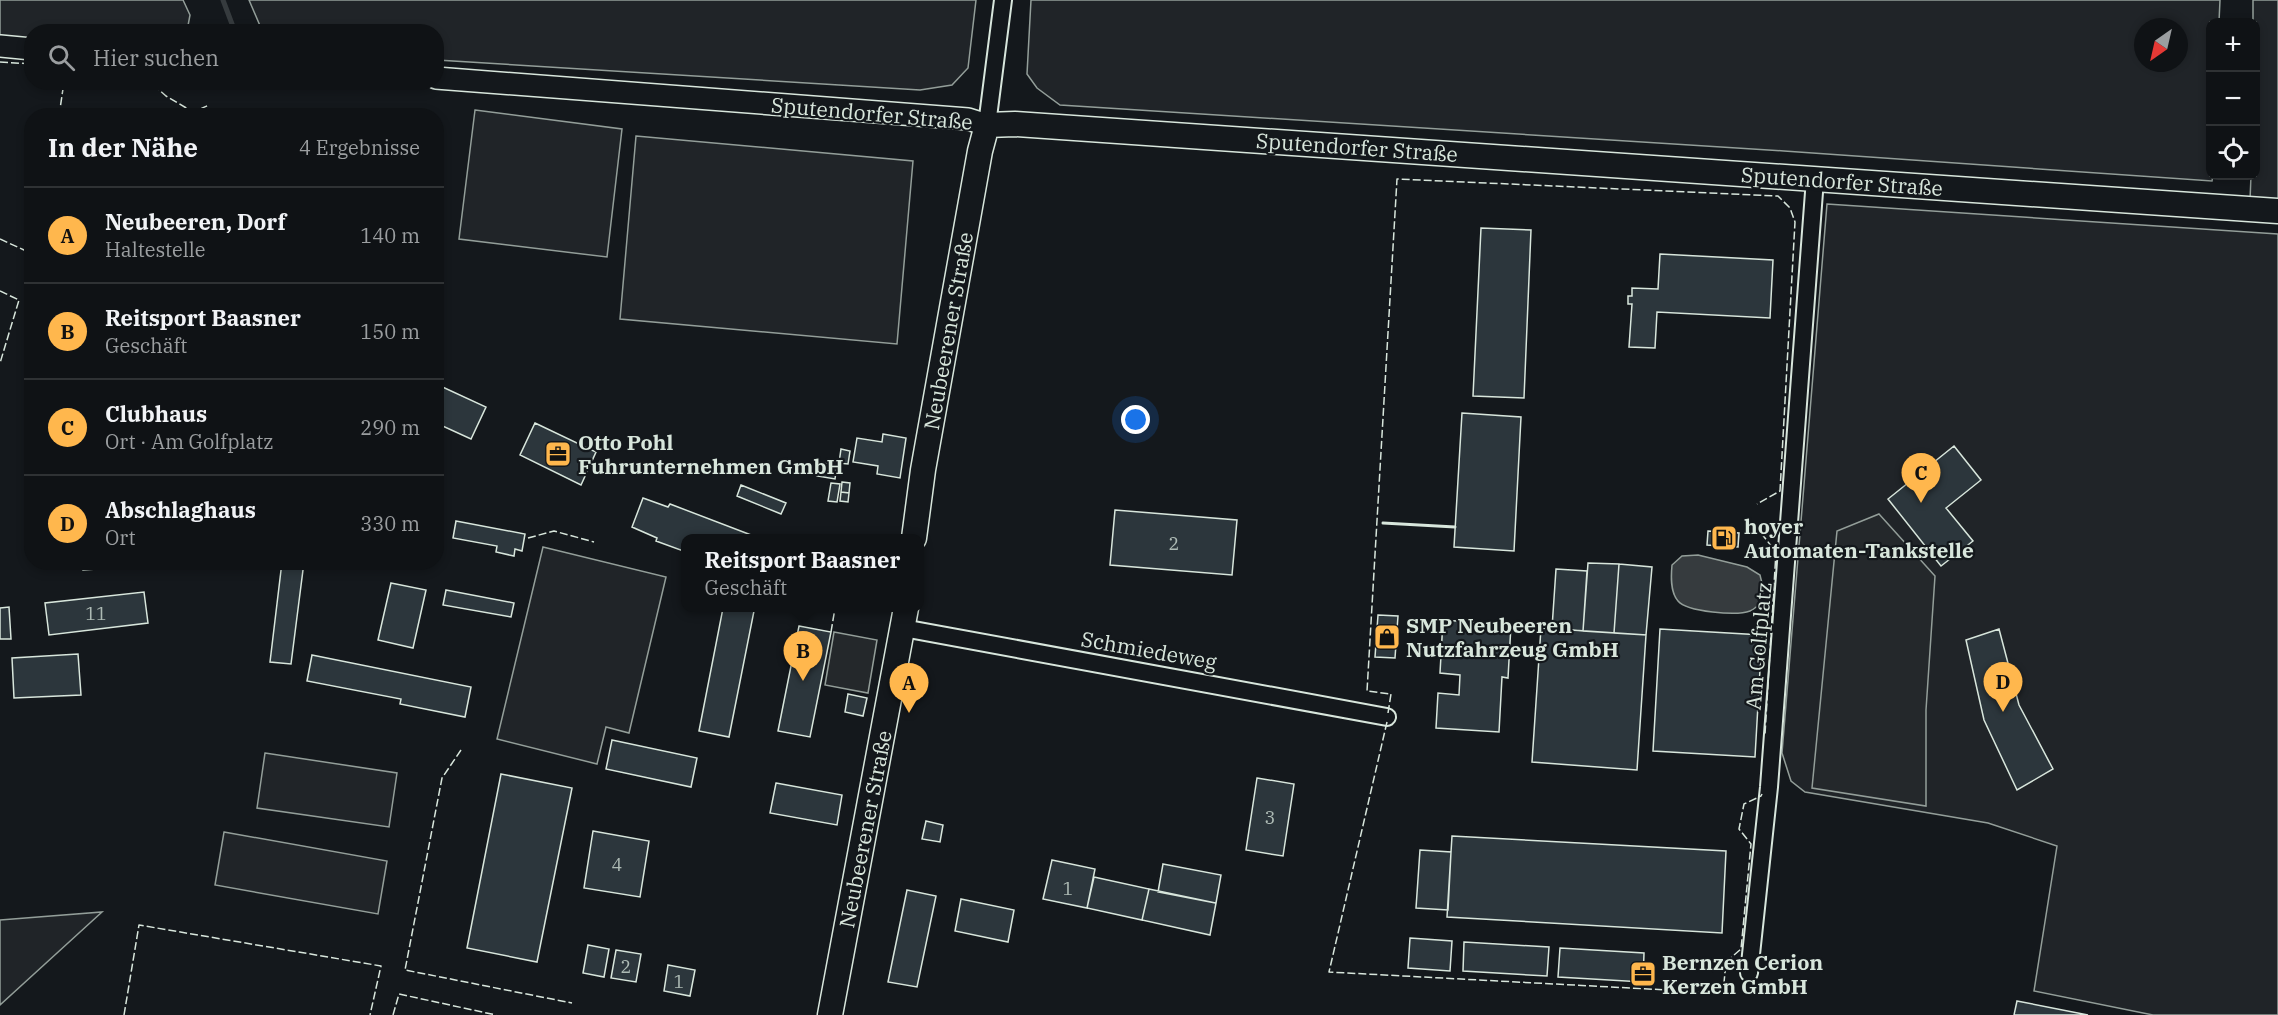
<!DOCTYPE html>
<html lang="de">
<meta charset="utf-8">
<style>
:root{--surface:#0f1215;--page:#1d2022;--text:#f1f3f6;--muted:#9b9ea0;--line:#2f3234;--accent:#ffb74d}
body{margin:0;font-family:"IBM Plex Serif",serif;background:var(--page);color:var(--text)}
.controls{position:absolute;right:18px;top:18px;display:grid;overflow:hidden;border-radius:12px;box-shadow:0 3px 9px #0003}
.controls button{width:54px;height:54px;display:grid;place-items:center;padding:0;border:0;border-bottom:2px solid var(--line);background:var(--surface);color:var(--text);font:30px sans-serif}
.compass{position:absolute;left:2134px;top:18px;width:54px;height:54px;border-radius:50%;background:var(--surface);box-shadow:0 3px 9px #0003;rotate:214deg}
.you{position:absolute;left:1136px;top:420px;width:21px;height:21px;margin:-15px;border:4px solid #fff;border-radius:50%;background:#1a73e8;box-shadow:0 0 0 9px #1a73e833}
.badge{display:grid;place-items:center;width:39px;height:39px;border-radius:50%;background:var(--accent);color:#111;font-size:20px;font-weight:700}
.pin{position:absolute;translate:-50% -50px;filter:drop-shadow(0 2px 3px #0008)}
.pin::after{content:'';position:absolute;top:32px;width:21px;height:18px;background:inherit;clip-path:polygon(0 0,100% 0,50% 100%)}
.popup{position:absolute;left:681px;top:534px;width:243px;height:78px;box-sizing:border-box;display:grid;place-content:center;border-radius:12px;background:var(--surface);filter:drop-shadow(0 2px 4px #0005);font-size:20px;white-space:nowrap;color:var(--muted)}
.popup b{font-size:22px;color:var(--text)}
.popup::after{content:'';position:absolute;left:50%;top:100%;margin-left:-12px;border:12px solid transparent;border-top-color:var(--surface)}
.list{margin:0;padding:0;list-style:none}
h2{display:flex;justify-content:space-between;align-items:center;height:78px;margin:0;padding:0 24px;font-size:26px}
h2 small{font-size:20px;font-weight:400;color:var(--muted)}
.list li{display:grid;grid-template-columns:39px 1fr auto;gap:18px;align-items:center;box-sizing:border-box;height:96px;padding:0 24px;border-top:2px solid var(--line)}
.list b{display:block;font-size:22px;white-space:nowrap}
.list p{margin:0;font-size:20px;white-space:nowrap;color:var(--muted)}
.list em{font-size:20px;font-style:normal;color:var(--muted)}
.icon{flex:none;width:33px;height:33px;fill:none;stroke:currentColor;stroke-width:2;stroke-linecap:round;stroke-linejoin:round}
.map{position:relative;flex:none;width:2278px;height:1015px;overflow:hidden}
.search{position:absolute;background:var(--surface);box-shadow:0 3px 9px #0003;left:24px;top:24px;width:420px;height:66px;display:flex;align-items:center;gap:15px;box-sizing:border-box;padding:0 21px;border-radius:24px;color:var(--muted);font-size:22px}
.panel{position:absolute;background:var(--surface);box-shadow:0 3px 9px #0003;left:24px;top:108px;width:420px;height:462px;border-radius:24px}
.map>svg:first-child{display:block}
.green{fill:#202428;stroke:#939e99;stroke-width:1.5;fill-rule:evenodd}
.parking{fill:#24282b;stroke:#939e99;stroke-width:1.5}
.water{fill:#363b3e;stroke:#939e99;stroke-width:1.5}
.lines{fill:none;stroke-linecap:round;stroke-linejoin:round}
.stream{stroke:#363b3e;stroke-width:5}
.building{fill:#2c363c;stroke:#d8e6dc;stroke-width:1.5}
.minor-casing{stroke:#d8e6dc;stroke-width:20}
.tertiary-casing{stroke:#d8e6dc;stroke-width:24}
.secondary-casing{stroke:#d8e6dc;stroke-width:27}
.minor{stroke:#14181c;stroke-width:16}
.tertiary{stroke:#14181c;stroke-width:21}
.secondary{stroke:#14181c;stroke-width:24}
.fence{stroke:#d8e6dc;stroke-width:1.5;stroke-dasharray:8 3;stroke-linecap:butt}
.wall{stroke:#d8e6dc;stroke-width:3}
.labels{text-anchor:middle;dominant-baseline:central;stroke-width:4.5;stroke-linejoin:round;paint-order:stroke}
.number-label{font-size:18px;fill:#adbab4}
.street-label{font-size:21px;fill:#d8e6dc;stroke:#14181c}
.poi-label{font-size:21px;font-weight:bold;fill:#d8e6dc;stroke:#14181c;text-anchor:start}
</style>
<div class="map">
<svg width="2278" height="1015" viewBox="0 0 2278 1015">
<rect width="100%" height="100%" fill="#14181c"/>
<!-- green -->
<path class="green" d="M0 0H183L190 15 187 31 32 32 31 41 0 38Z
M249 0H976L968 68 952 85 920 90 437 60 436 32 265 31 261 28Z
M1031 0H2220L2219 22H2210V176H2213L2212 181 1784 151 1060 105 1037 88 1027 74ZM2143 27H2179V63H2143Z
M2253 0H2278V202L2250 200 2251 176H2256V22H2253Z
M475 110 622 129 607 257 459 239Z
M636 136 913 161 897 344 620 319Z
M1827 204 2278 234V1015H2153L2034 991 2057 846 1988 823 1805 792 1791 781 1782 753Z
M543 547 666 577 629 733 606 727 597 764 497 739Z
M265 753 397 773 389 827 257 808Z
M224 832 387 861 378 914 215 885Z
M102 912 0 1005V920Z"/>
<!-- parking -->
<path class="parking" d="M1879 514 1935 576 1926 710V806L1812 788 1837 531Z
M834 632 877 640 868 693 825 685Z"/>
<!-- water -->
<path class="water" d="M1698 555 1747 567 1760 575C1762 584 1766 594 1761 602 1759 605 1753 610 1750 611 1737 616 1687 612 1678 601 1670 592 1671 576 1672 565L1682 556Z"/>
<g class="lines">
<!-- stream -->
<path class="stream" d="M223 0 235 32"/>
</g>
<!-- building -->
<path class="building" d="M1481 228 1531 230 1524 398 1473 396Z
M1660 254 1773 260 1770 318 1657 312 1655 348 1629 347 1632 304H1628V296H1632V288L1658 289Z
M436 384 486 407 471 439 436 423Z
M1462 413 1521 417 1514 551 1454 547Z
M535 423 596 452 581 485 520 455Z
M883 434 906 438 900 478 877 474 878 466 853 462 857 438 882 442Z
M1954 446 1981 480 1946 508 1973 541 1941 566 1888 499Z
M841 449 850 451 848 464 839 463Z
M820 462 837 465 835 479 817 476Z
M842 482 850 483 849 493 841 492Z
M831 483 840 484 837 502 828 501Z
M741 485 786 503 781 514 737 496Z
M841 492 849 493 848 502 840 501Z
M643 498 668 507 670 504 759 538H686V552L656 541 657 538 632 527Z
M1115 510 1237 520 1232 575 1110 565Z
M456 521 525 534 522 551 515 549 514 556 496 552 497 546 453 538Z
M1708 531 1739 533 1738 547 1707 545Z
M82 562H112V568L83 570Z
M282 562H304L291 664 270 662Z
M1588 563 1619 564 1614 633 1583 631Z
M1619 564 1652 567 1646 635 1614 633Z
M1556 569 1587 571 1583 631 1552 628Z
M391 583 426 590 413 648 378 640Z
M446 590 514 603 511 617 443 605Z
M144 592 148 623 49 635 45 603Z
M9 607 11 639H0V608Z
M723 608 754 611 729 737 699 731Z
M1378 615 1398 616 1395 658 1375 657Z
M1443 620 1511 625 1508 678 1502 677 1499 732 1436 728 1438 693 1459 695 1460 675 1440 673Z
M799 626 831 632 810 737 778 731Z
M1541 628 1646 635 1637 770 1532 762Z
M1660 629 1762 635 1755 757 1653 751Z
M1999 629 2019 705 2053 769 2017 790 1984 720 1966 640Z
M78 654 81 695 14 698 12 658Z
M312 655 471 687 465 717 400 704 401 699 307 681Z
M848 694 867 698 863 716 845 712Z
M612 740 697 758 691 787 606 769Z
M501 774 572 788 537 962 467 948Z
M1257 778 1294 784 1283 856 1246 850Z
M776 783 842 795 837 825 770 813Z
M926 821 943 825 940 842 922 839Z
M593 831 649 841 640 897 584 888Z
M1452 836 1726 851 1722 933 1447 917Z
M1420 850 1451 852 1448 910 1416 908Z
M1052 860 1095 869 1087 908 1043 899Z
M1163 864 1221 875 1216 903 1158 892Z
M1094 877 1149 889 1142 920 1087 908Z
M1149 889 1216 903 1210 935 1142 920Z
M907 890 936 896 917 987 888 982Z
M961 899 1014 910 1008 942 955 931Z
M1410 938 1452 941 1450 971 1408 968Z
M1464 942 1549 947 1547 976 1463 971Z
M588 945 609 949 604 977 583 973Z
M1560 948 1644 953 1643 982 1558 977Z
M616 950 641 954 636 982 611 978Z
M668 965 695 970 690 996 664 991Z
M2017 1001 2088 1015H2014Z"/>
<g class="lines">
<defs>
<path id="minor" d="M987 125 1003 0
M903 628 1387 717
M1749 973 1769 787 1815 179"/>
<path id="tertiary" d="M0 46 32 49
M436 78 968 119 987 125"/>
<path id="secondary" d="M914 538 923 470 980 151 987 125 1015 124 2278 211
M830 1015 906 608"/>
</defs>
<!-- minor casing -->
<use href="#minor" class="minor-casing"/>
<!-- tertiary casing -->
<use href="#tertiary" class="tertiary-casing"/>
<!-- secondary casing -->
<use href="#secondary" class="secondary-casing"/>
<!-- minor -->
<use href="#minor" class="minor"/>
<!-- tertiary -->
<use href="#tertiary" class="tertiary"/>
<!-- secondary -->
<use href="#secondary" class="secondary"/>
<!-- fence -->
<path class="fence" d="M0 62 32 64
M108 82 157 88 166 96 188 109 198 110 209 105
M59 116 64 82
M0 239 24 250 32 249
M0 291 19 300 0 363
M1761 533 1776 552 1765 734
M528 538 554 531 594 542
M831 632 835 608
M1388 713 1391 694 1367 691 1397 179 1778 196 1790 208 1795 222 1780 491 1757 504
M1387 722 1329 972 1723 993 1726 962 1741 949 1751 844 1739 829 1744 804 1761 796 1762 794
M461 750 442 778 405 970 572 1003
M124 1015 139 925 381 966 370 1015
M393 1015 399 994 496 1015"/>
<!-- wall -->
<path class="wall" d="M1383 523 1455 527"/>
</g>
<!-- icons -->
<defs>
<symbol id="office-square" viewBox="-11 -11 22 22"><rect x="-9" y="-9" width="18" height="18" rx="4" fill="#ffb74d" stroke="#14181c"/><path d="M-6-3h4V-5.5h4V-3h4V5H-6ZM-1-4.5V-3h2v-1.5ZM-6 0V1H6V0Z" fill="#111"/></symbol>
<symbol id="fuel-square" viewBox="-11 -11 22 22"><rect x="-9" y="-9" width="18" height="18" rx="4" fill="#ffb74d" stroke="#14181c"/><path d="M-5.5-6h7V0h2V4h1.3V-2.5L3-4.5l.8-.8L6-3V5H2.5V1h-1V6h-7ZM-4.2-4.7v3.2H.2V-4.7Z" fill="#111"/></symbol>
<symbol id="shop-square" viewBox="-11 -11 22 22"><rect x="-9" y="-9" width="18" height="18" rx="4" fill="#ffb74d" stroke="#14181c"/><path d="M-5-2.5h2.3a2.7 3.5 0 0 1 5.4 0H5L5.5 6h-11ZM-1.5-2.5h3a1.5 2.3 0 0 0-3 0Z" fill="#111"/></symbol>
</defs>
<g fill-rule="evenodd">
<use href="#office-square" x="543" y="439" width="30" height="30"/>
<use href="#fuel-square" x="1709" y="523" width="30" height="30"/>
<use href="#shop-square" x="1372" y="622" width="30" height="30"/>
<use href="#office-square" x="1628" y="959" width="30" height="30"/>
</g>
<g class="labels">
<!-- number labels -->
<g class="number-label">
<text x="1174" y="543">2</text>
<text x="96" y="613">11</text>
<text x="1270" y="817">3</text>
<text x="617" y="864">4</text>
<text x="1068" y="888">1</text>
<text x="626" y="966">2</text>
<text x="679" y="981">1</text>
</g>
<!-- street labels -->
<g class="street-label">
<text transform="translate(872 113) rotate(5)">Sputendorfer Straße</text>
<text transform="translate(1357 147) rotate(4)">Sputendorfer Straße</text>
<text transform="translate(1842 181) rotate(4)">Sputendorfer Straße</text>
<text transform="translate(948 331) rotate(-80)">Neubeerener Straße</text>
<text transform="translate(1758 646) rotate(-85)">Am Golfplatz</text>
<text transform="translate(1149 650) rotate(10)">Schmiedeweg</text>
<text transform="translate(865 829) rotate(-79)">Neubeerener Straße</text>
</g>
<!-- poi labels -->
<g class="poi-label">
<text x="578" y="442">Otto Pohl<tspan x="578" dy="24">Fuhrunternehmen GmbH</tspan></text>
<text x="1744" y="526">hoyer<tspan x="1744" dy="24">Automaten-Tankstelle</tspan></text>
<text x="1406" y="625">SMP Neubeeren<tspan x="1406" dy="24">Nutzfahrzeug GmbH</tspan></text>
<text x="1662" y="962">Bernzen Cerion<tspan x="1662" dy="24">Kerzen GmbH</tspan></text>
</g>
</g>
</svg>
<div class="controls">
<button>+</button>
<button>−</button>
<button><svg class="icon" aria-label="locate" viewBox="0 0 24 24"><circle cx="12" cy="12" r="6"/><path d="M12 2v4M12 18v4M2 12h4M18 12h4"/></svg></button>
</div>
<svg class="compass" viewBox="-18 -18 36 36"><path d="M0-13l5 13h-10z" fill="#e53935"/><path d="M0 13l5-13h-10z" fill="#9b9ea0"/></svg>
<div class="you"></div>
<div class="pin badge" style="left:909px;top:713px">A</div>
<div class="pin badge" style="left:803px;top:681px">B</div>
<div class="popup"><b>Reitsport Baasner</b>Geschäft</div>
<div class="pin badge" style="left:1921px;top:503px">C</div>
<div class="pin badge" style="left:2003px;top:712px">D</div>
<div class="search"><svg class="icon" aria-label="search" viewBox="0 0 24 24"><circle cx="10" cy="10" r="6"/><path d="M15 15l6 6"/></svg>Hier suchen</div>
<section class="panel">
<h2>In der Nähe<small>4 Ergebnisse</small></h2>
<ul class="list">
<li><span class="badge">A</span><div><b>Neubeeren, Dorf</b><p>Haltestelle</p></div><em>140 m</em></li>
<li><span class="badge">B</span><div><b>Reitsport Baasner</b><p>Geschäft</p></div><em>150 m</em></li>
<li><span class="badge">C</span><div><b>Clubhaus</b><p>Ort · Am Golfplatz</p></div><em>290 m</em></li>
<li><span class="badge">D</span><div><b>Abschlaghaus</b><p>Ort</p></div><em>330 m</em></li>
</ul>
</section>
</div>
